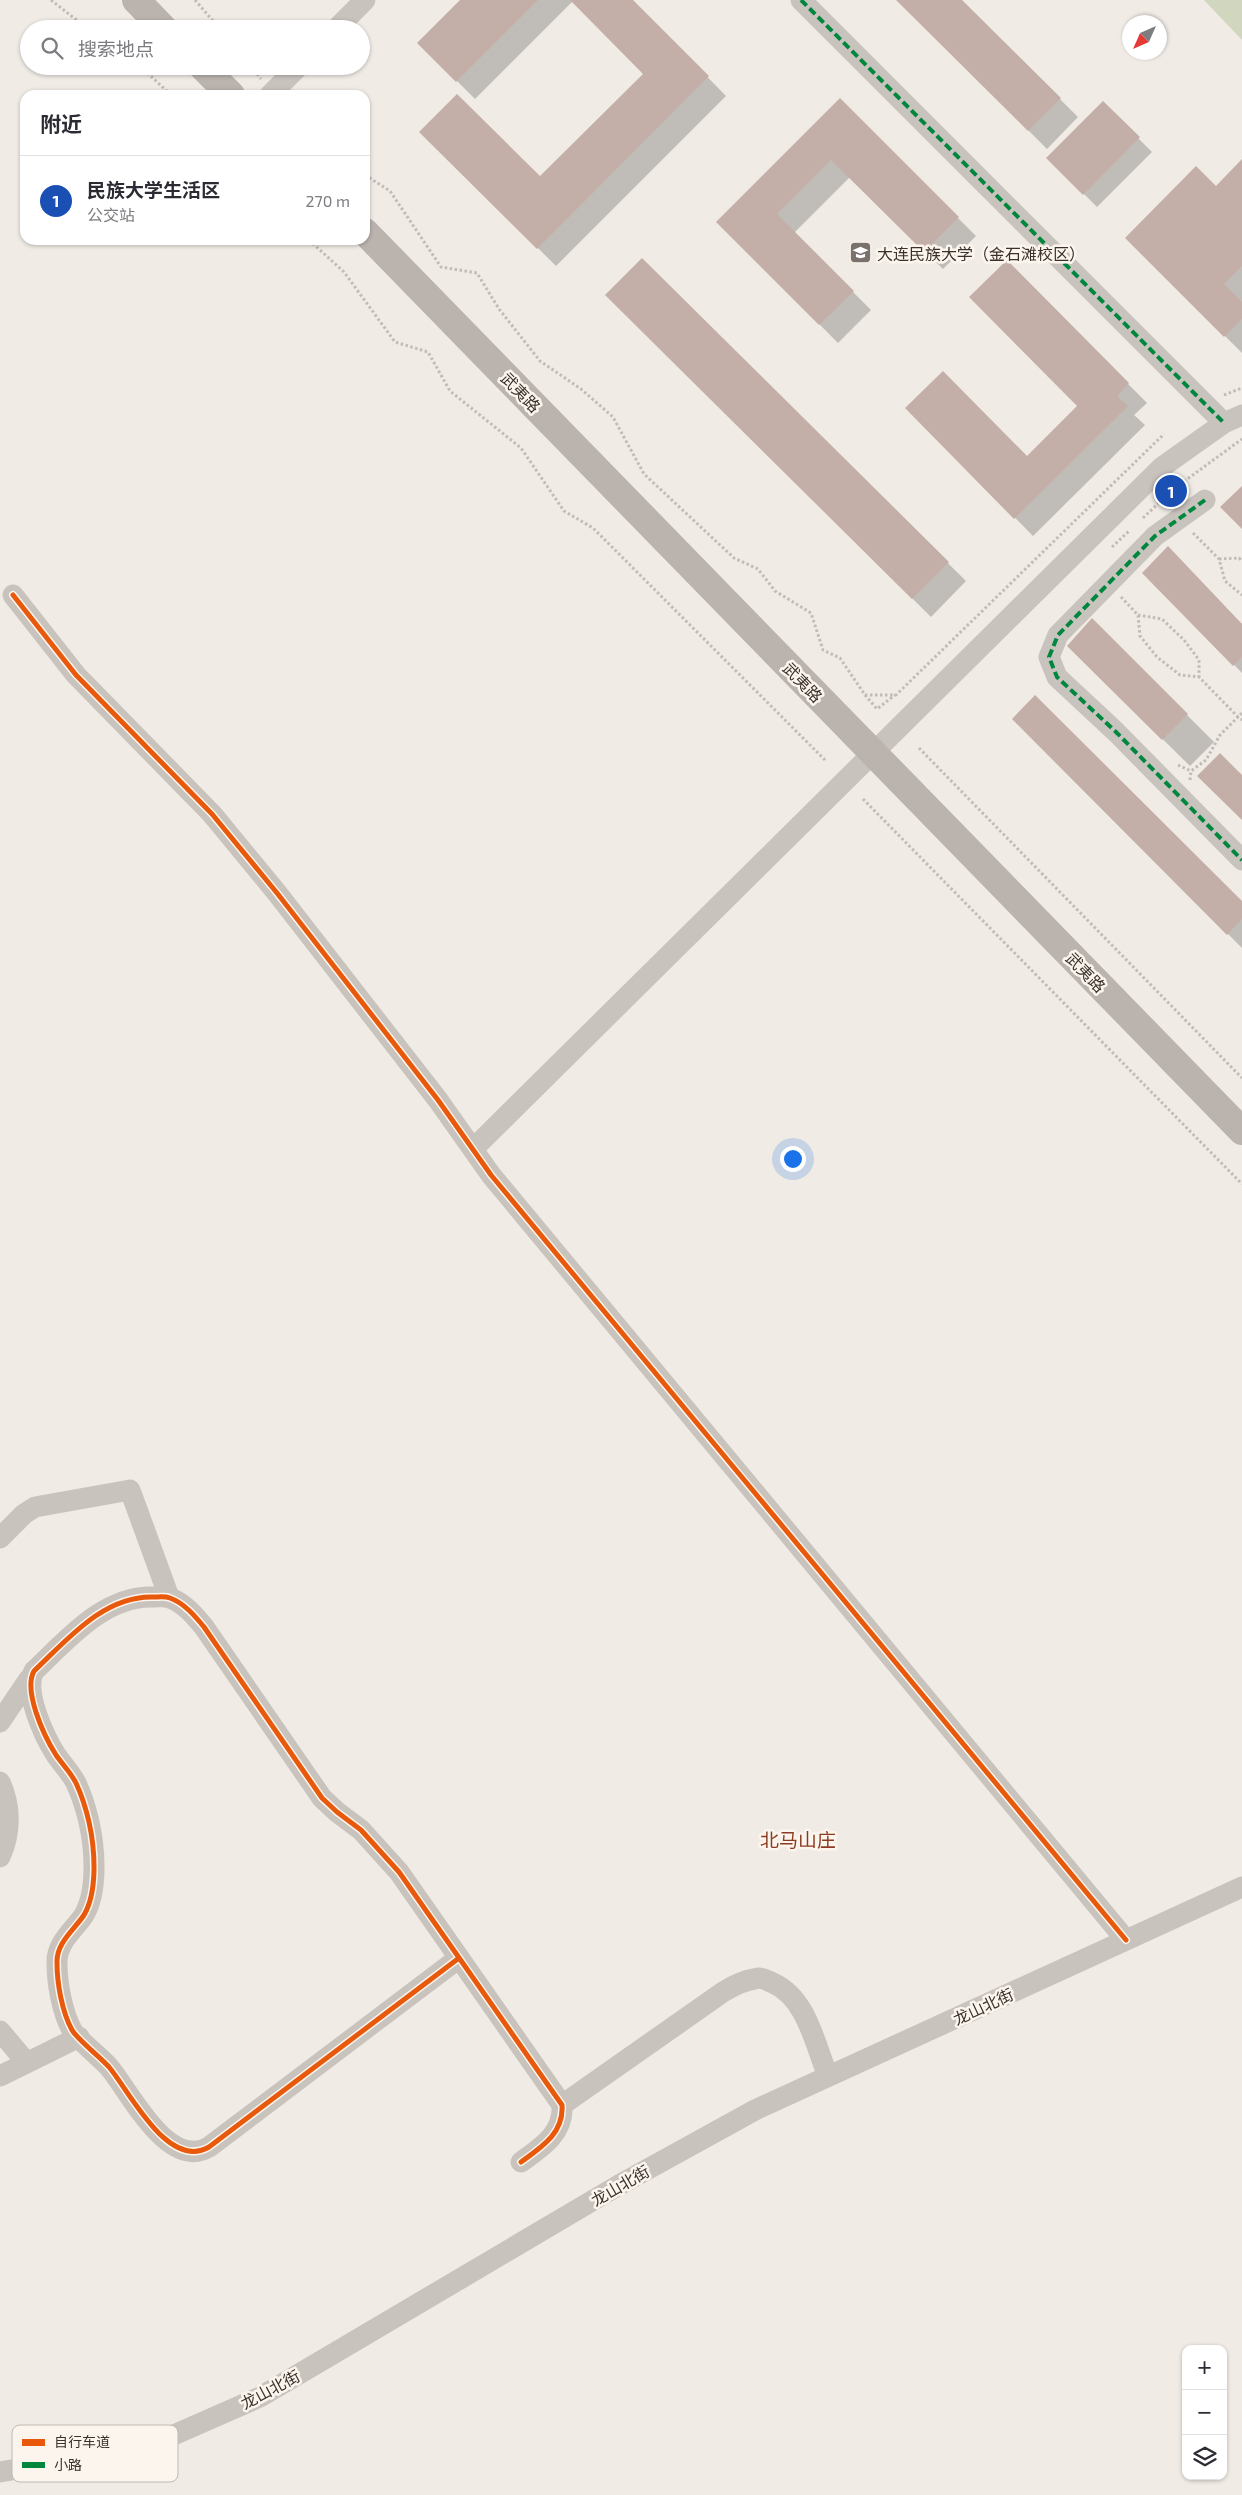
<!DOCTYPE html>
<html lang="zh">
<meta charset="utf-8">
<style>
:root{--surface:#fff;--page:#f7f7f7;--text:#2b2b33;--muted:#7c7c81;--line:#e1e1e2;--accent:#7a716c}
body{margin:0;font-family:"Exo 2","Noto Sans SC",sans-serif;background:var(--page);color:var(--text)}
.controls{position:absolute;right:15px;bottom:15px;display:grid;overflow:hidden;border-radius:10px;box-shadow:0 1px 4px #0004}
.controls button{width:45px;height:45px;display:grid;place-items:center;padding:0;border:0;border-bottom:1px solid var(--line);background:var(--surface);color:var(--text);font:25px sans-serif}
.compass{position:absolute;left:1122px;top:15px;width:45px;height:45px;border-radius:50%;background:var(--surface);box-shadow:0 1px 4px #0004;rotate:225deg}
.you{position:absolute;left:792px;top:1158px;width:18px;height:18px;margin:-12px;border:4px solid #fff;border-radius:50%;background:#1a73e8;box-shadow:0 0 0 8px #1a73e833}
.badge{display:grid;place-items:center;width:32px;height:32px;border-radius:50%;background:var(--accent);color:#fff;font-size:16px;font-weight:700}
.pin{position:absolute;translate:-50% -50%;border:2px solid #fff;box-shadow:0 1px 5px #0006}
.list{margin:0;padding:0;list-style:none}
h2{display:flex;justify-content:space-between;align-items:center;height:65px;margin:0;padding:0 20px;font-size:21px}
h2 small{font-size:16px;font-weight:400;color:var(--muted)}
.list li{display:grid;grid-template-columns:32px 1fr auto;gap:15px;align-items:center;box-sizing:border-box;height:90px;padding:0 20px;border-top:1px solid var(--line)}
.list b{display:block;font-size:19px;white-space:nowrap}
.list p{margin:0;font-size:16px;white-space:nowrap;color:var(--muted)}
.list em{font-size:16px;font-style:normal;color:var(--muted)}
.icon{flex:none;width:28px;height:28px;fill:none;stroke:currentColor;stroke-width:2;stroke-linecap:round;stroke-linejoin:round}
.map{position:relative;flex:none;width:1242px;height:2495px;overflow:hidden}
.search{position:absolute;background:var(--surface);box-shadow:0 1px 4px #0004;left:20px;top:20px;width:350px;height:55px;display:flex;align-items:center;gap:12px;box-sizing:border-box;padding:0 18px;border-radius:28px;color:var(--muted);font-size:19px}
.panel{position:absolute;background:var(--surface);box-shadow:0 1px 4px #0004;left:20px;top:90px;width:350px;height:155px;border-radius:15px}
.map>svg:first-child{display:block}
.green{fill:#d1d6bf}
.shadow{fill:#0003}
.building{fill:#c3afa7}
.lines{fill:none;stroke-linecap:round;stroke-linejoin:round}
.path{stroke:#c2bbb6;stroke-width:3;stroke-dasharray:2.5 2.5;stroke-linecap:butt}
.minor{stroke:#c9c3be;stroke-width:21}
.secondary{stroke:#bab3ae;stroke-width:28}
.quiet{stroke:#00873e;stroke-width:4;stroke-dasharray:8 4;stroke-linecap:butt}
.cycleway-casing{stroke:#fbf5ee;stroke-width:8}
.cycleway{stroke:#e8590c;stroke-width:5}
.labels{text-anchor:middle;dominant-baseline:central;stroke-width:5;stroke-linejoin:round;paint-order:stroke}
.poi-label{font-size:16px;fill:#3b302b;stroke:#fbf5ee;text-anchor:start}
.street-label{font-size:16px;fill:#3b302b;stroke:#fbf5ee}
.quarter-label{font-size:19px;fill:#8c3b22;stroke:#fbf5ee}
.key{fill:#fbf5ee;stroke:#c1bab4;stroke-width:1}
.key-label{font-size:14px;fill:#3b302b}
</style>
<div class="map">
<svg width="1242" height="2495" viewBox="0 0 1242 2495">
<rect width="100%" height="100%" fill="#f0ebe5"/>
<!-- green -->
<path class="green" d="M1204 0H1242V40Z"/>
<!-- shadow -->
<path class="shadow" d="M462 0H632L726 96 556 266 421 132 540 178 645 74 573 1 475 99 419 43Z
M905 0H960L1078 117 1047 149 902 4Z
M840 100 976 236 943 269 850 177 794 233 871 310 838 343 718 222Z
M1103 103 1152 152 1097 207 1048 158Z
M1242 161V353L1127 238 1216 187Z
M642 260 966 581 931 617 607 295Z
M1007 262 1147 403 1134 415 1145 425 1033 536 907 408 1027 457 1079 406Z
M1144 573 1242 624V673Z
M1092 620 1214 742 1190 766 1068 646Z
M1014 719 1242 902V948Z"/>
<!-- building -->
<path class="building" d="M460 0H538L456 82 417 43Z
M570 0H633L709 76 537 249 419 132 457 94 540 176 643 74Z
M896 0H962L1061 98 1028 131Z
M840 98 959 217 924 252 831 160 777 214 854 291 819 325 716 222Z
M1103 101 1140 137 1083 195 1046 158Z
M1242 159V266L1224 284 1242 302V319L1224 337 1125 238 1196 166 1216 186Z
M642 258 949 562 912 599 605 295Z
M1007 260 1129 383 1117 396 1128 406 1014 519 905 408 943 371 1027 456 1077 406 969 297Z
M1242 486V529L1220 507Z
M1168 546 1242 624V657L1233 666 1142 573Z
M1092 618 1188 714 1162 740 1067 646Z
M1035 695 1242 901V919L1227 935 1012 719Z
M1220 753 1242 775V820L1197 776Z"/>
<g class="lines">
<!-- path -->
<path class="path" d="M51 0 88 29
M195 0 220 29
M140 66 171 95
M251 66 261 79
M365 175 390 191 441 267 477 273 499 309 540 361 581 389 613 417 644 474 734 558 758 569 775 591 811 613 823 650 840 658 865 695H896L1164 434
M309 240 344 272 395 342 428 352 450 391 521 448 564 511 593 528 825 760
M1224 395 1242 388
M1143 518 1171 491 1242 439
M1193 533 1219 559 1225 581 1242 595
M1112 547 1129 531
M1219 559 1239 558 1242 561
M1121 597 1138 615 1140 636 1157 657 1180 675 1199 677 1238 717 1242 713
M1138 615 1162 619 1184 640 1199 660V677
M865 695 877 709 895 695
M919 748 1242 1078
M1178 765 1191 771
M1190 780 1191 771 1206 760 1220 735 1238 717 1242 720
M863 799 1242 1184"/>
<!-- minor -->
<path class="minor" d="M801 0 1224 423
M336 29 365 0
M270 95 299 66
M1205 500 1155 536 1058 635 1049 657 1057 677 1116 732 1242 860
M13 595 76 675 212 814 277 893 438 1100 491 1175 1126 1940
M473 1149 1162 467 1224 423 1242 415
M0 1538 24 1514 35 1507 130 1490 169 1597
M0 1722 29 1679
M0 1782C11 1806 11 1833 0 1857
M459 1958 209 2147C168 2171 130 2092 109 2067 100 2057 77 2039 72 2030 62 2012 57 1983 57 1963 56 1943 74 1930 84 1915 98 1891 95 1849 89 1822 86 1809 82 1796 76 1783 71 1773 63 1765 56 1755 44 1736 23 1691 34 1671 67 1640 104 1595 154 1597 159 1597 165 1596 170 1598 184 1603 195 1616 204 1627L322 1798 337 1812 361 1830 399 1872 562 2105C564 2133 542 2147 521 2162
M0 2031 27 2063
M0 2076 79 2037
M562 2105 723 1992C734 1985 745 1980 759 1978 763 1978 768 1981 773 1983 807 1998 815 2045 828 2076
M0 2472 144 2448 260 2397 619 2185 755 2110 1242 1887"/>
<!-- secondary -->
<path class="secondary" d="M136 0 164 29
M202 66 231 95
M365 232 1242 1131"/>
<!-- quiet -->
<path class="quiet" d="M801 0 1224 423
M1205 500 1155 536 1058 635 1049 657 1057 677 1116 732 1242 860"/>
<defs>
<path id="cycleway" d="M13 595 76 675 212 814 277 893 438 1100 491 1175 1126 1940
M459 1958 209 2147C168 2171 130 2092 109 2067 100 2057 77 2039 72 2030 62 2012 57 1983 57 1963 56 1943 74 1930 84 1915 98 1891 95 1849 89 1822 86 1809 82 1796 76 1783 71 1773 63 1765 56 1755 44 1736 23 1691 34 1671 67 1640 104 1595 154 1597 159 1597 165 1596 170 1598 184 1603 195 1616 204 1627L322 1798 337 1812 361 1830 399 1872 562 2105C564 2133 542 2147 521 2162"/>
</defs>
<!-- cycleway casing -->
<use href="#cycleway" class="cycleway-casing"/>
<!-- cycleway -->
<use href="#cycleway" class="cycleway"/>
</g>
<!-- icons -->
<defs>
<symbol id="university-square" viewBox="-11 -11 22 22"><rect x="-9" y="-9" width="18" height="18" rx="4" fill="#7a716c" stroke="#fbf5ee"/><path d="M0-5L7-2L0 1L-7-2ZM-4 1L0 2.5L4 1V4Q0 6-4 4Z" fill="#fff"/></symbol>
</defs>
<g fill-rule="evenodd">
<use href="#university-square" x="848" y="240" width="25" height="25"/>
</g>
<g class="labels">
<!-- poi labels -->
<g class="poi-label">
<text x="877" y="253">大连民族大学（金石滩校区）</text>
</g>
<!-- street labels -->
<g class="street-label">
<text transform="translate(521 392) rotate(46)">武夷路</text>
<text transform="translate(803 682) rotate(46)">武夷路</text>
<text transform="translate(1086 972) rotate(46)">武夷路</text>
<text transform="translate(983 2006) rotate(-25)">龙山北街</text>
<text transform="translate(620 2185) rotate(-30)">龙山北街</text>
<text transform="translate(270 2389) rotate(-28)">龙山北街</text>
</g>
<!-- quarter labels -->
<g class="quarter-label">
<text x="798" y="1839">北马山庄</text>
</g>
</g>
<!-- legend -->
<rect x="12" y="2425" width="166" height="57" rx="8" class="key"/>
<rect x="22" y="2439" width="23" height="7" fill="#e8590c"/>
<rect x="22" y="2462" width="23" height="6" fill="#00873e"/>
<g class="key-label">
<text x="54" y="2447">自行车道</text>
<text x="54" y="2470">小路</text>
</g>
</svg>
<div class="controls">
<button>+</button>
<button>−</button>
<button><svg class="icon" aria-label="layers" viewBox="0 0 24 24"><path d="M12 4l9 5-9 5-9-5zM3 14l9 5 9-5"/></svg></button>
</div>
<svg class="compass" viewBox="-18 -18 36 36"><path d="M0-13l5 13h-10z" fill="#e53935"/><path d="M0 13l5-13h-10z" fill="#7c7c81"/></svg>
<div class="you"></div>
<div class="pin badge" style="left:1171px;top:491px;background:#1a4fb4">1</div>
<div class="search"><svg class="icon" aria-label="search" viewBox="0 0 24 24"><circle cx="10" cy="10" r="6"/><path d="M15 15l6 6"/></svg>搜索地点</div>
<section class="panel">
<h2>附近<small></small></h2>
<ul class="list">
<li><span class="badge" style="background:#1a4fb4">1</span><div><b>民族大学生活区</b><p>公交站</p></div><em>270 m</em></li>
</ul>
</section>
</div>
